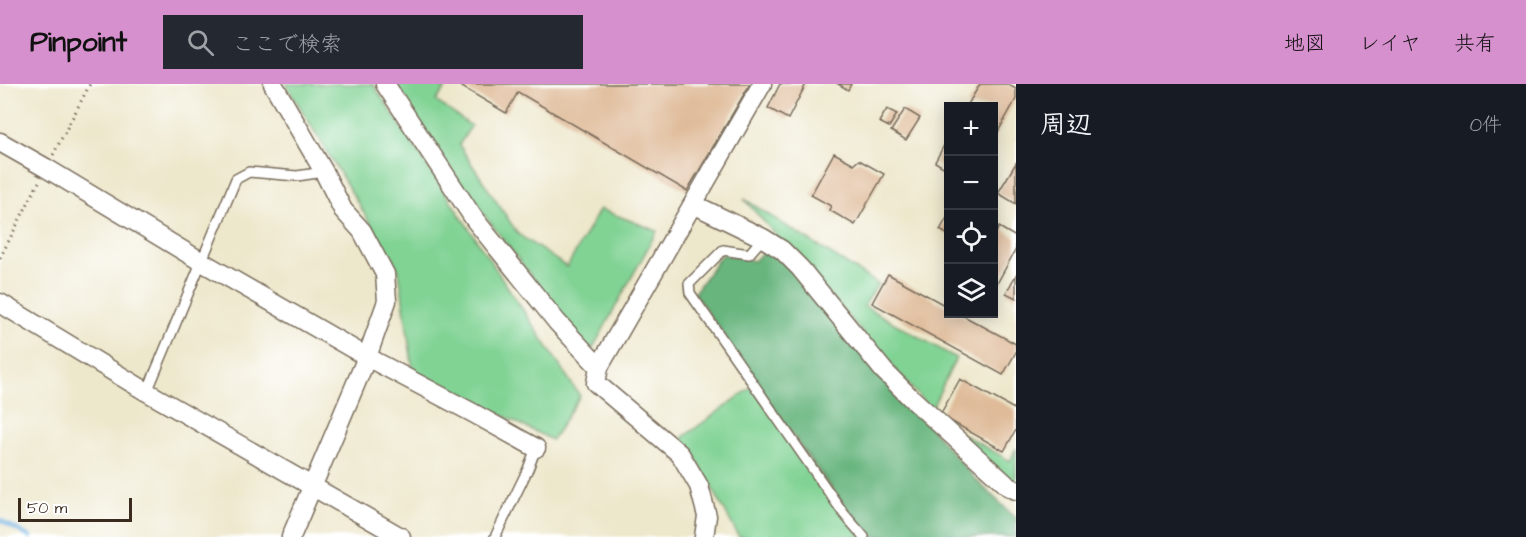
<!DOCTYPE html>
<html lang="ja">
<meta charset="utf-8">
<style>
:root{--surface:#171b24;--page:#242831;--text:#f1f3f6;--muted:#9ea1a6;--line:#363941;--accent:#d690ce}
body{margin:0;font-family:"Architects Daughter","Klee One",sans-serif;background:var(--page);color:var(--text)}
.controls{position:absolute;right:18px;top:18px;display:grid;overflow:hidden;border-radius:0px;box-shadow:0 3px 15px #0003}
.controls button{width:54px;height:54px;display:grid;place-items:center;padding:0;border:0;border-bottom:2px solid var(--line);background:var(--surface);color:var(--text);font:30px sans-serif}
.scale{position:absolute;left:18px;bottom:15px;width:114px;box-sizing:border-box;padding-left:6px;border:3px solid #3b2a1e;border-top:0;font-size:16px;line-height:21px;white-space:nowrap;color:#3b2a1e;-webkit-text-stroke:4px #fff;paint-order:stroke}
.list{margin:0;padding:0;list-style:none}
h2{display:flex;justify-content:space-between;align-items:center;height:78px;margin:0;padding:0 24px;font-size:26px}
h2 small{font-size:20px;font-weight:400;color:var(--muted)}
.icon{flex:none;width:33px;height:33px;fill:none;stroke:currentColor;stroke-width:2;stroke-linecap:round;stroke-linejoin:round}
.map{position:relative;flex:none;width:1016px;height:453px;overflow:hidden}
header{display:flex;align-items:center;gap:36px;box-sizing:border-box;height:84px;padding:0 30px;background:var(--accent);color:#111}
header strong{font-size:28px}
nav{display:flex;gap:33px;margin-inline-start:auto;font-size:21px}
.search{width:420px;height:54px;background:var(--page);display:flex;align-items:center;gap:15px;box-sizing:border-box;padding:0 21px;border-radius:0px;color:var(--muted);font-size:22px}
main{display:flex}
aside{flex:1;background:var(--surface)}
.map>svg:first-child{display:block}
.green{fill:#81d394;stroke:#5e7e59;stroke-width:1.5}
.forest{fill:#68b57e;stroke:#52704e;stroke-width:1.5}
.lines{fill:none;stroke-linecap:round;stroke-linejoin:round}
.stream{stroke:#66aadb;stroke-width:4.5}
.building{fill:#dfbb99}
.lane-casing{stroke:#796c5b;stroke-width:12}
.street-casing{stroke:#796c5b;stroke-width:21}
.path{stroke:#796c5b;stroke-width:3;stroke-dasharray:1.5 4.5;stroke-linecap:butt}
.lane{stroke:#fff;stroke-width:9}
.street{stroke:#fff;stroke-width:18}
</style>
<header>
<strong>Pinpoint</strong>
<div class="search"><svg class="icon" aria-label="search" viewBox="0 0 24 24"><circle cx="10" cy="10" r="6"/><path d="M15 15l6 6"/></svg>ここで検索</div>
<nav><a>地図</a><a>レイヤ</a><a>共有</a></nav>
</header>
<main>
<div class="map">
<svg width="1016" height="453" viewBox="0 0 1016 453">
<rect width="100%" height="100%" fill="#fff"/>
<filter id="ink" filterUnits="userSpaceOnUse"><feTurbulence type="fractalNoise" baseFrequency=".0167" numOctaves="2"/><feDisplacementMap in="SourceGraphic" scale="12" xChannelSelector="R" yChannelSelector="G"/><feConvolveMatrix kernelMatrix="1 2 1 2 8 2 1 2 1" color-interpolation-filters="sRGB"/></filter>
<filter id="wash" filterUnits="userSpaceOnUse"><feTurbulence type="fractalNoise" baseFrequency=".008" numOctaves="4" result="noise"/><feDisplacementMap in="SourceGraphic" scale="24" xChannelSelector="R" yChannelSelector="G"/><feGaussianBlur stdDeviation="1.35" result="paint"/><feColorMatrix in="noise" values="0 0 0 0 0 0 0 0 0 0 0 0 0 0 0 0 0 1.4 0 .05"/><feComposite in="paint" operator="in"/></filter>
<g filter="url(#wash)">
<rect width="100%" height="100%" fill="#ede7cb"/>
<!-- green -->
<path class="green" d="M286 0H373L580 312 552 356 413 287 399 187Z
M394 0H439L445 5 436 17 471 42 459 61 518 150 567 183 600 125 657 147 593 264 586 263 465 106Z
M744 115 878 200 864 222 956 274 931 326Z
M752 303 867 453H739L692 367 682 354Z
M936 335 1010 377 1016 364V399Z"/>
<!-- forest -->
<path class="forest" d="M766 165 795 183 897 306 976 396 1016 434V453H869L801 363 694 209 722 170 754 177Z"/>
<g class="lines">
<!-- stream -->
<path class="stream" d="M0 436 30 453"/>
</g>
<g id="blocks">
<!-- building -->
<path class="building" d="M457 0H750L687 107 518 8 506 29Z
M780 0H806L788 35 768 24Z
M838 0H851L848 6Z
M980 0H1007L1016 5V15L994 55V22H967Z
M887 25 897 30 889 43 879 38Z
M905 25 920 34 906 56 891 47Z
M948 54V86L935 78Z
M834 69 854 80 859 76 884 90 855 141 829 126 831 122 811 111Z
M1016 79V120L998 109Z
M948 132V151L940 146Z
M999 143 1016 153V165L994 205V153Z
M888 190 948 223V230H960L1016 260V268L1003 291 872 219Z
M1016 191V214L1006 209Z
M960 295 1016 326V346L1004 367 940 331Z"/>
</g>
</g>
<g filter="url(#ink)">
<use href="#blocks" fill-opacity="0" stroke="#796c5b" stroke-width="1.5"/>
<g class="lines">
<defs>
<path id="lane" d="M763 154 749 170 723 166 689 200 690 209 844 430 864 453
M147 308 236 95 249 88 297 92 324 88
M495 453 528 385 536 364"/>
<path id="street" d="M273 0 324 88 343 126 362 147 385 190 387 217 367 273 291 453
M385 0 475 136 557 238 599 283
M0 58 46 84 202 178 367 273 473 329 536 364
M693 120 763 154 782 166 800 184 884 287 909 312 1008 402 1016 406
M0 219 147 308 401 453
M704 453 707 432 699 402 680 370 596 299 599 283 762 0"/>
</defs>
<!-- lane casing -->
<use href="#lane" class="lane-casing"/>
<!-- street casing -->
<use href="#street" class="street-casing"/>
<!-- path -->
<path class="path" d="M53 71 90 0
M0 174 39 98"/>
<!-- lane -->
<use href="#lane" class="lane"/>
<!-- street -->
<use href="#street" class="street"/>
</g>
</g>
</svg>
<div class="controls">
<button>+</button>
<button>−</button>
<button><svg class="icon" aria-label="locate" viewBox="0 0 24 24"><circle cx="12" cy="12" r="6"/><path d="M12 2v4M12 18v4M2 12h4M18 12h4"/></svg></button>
<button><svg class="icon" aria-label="layers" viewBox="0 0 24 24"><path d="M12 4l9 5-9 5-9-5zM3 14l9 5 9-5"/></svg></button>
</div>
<div class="scale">50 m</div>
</div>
<aside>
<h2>周辺<small>0件</small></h2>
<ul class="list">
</ul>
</aside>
</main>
